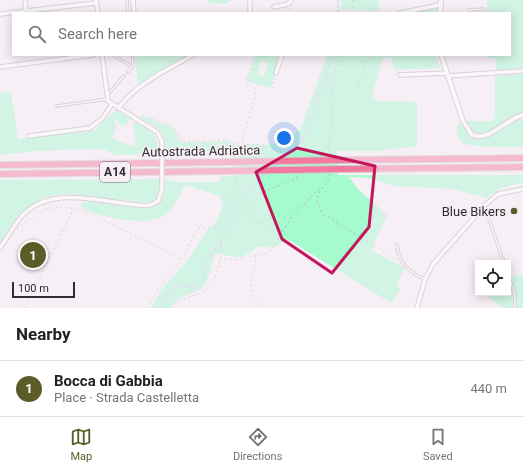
<!DOCTYPE html>
<meta charset="utf-8">
<style>
:root{--surface:#fff;--page:#f2f2f2;--text:#222;--muted:#767676;--line:#e0e0e0;--accent:#5c5c29}
body{margin:0;font-family:Roboto,sans-serif;background:var(--page);color:var(--text)}
.controls{position:absolute;right:12px;bottom:12px;display:grid;overflow:hidden;border-radius:0px;box-shadow:0 2px 10px #0003}
.controls button{width:36px;height:36px;display:grid;place-items:center;padding:0;border:0;border-bottom:1px solid var(--line);background:var(--surface);color:var(--text);font:20px sans-serif}
.scale{position:absolute;left:12px;bottom:10px;width:63px;box-sizing:border-box;padding-left:4px;border:2px solid #2f2d2f;border-top:0;font-size:11px;line-height:14px;white-space:nowrap;color:#2f2d2f;-webkit-text-stroke:3px #f6eff5;paint-order:stroke}
.you{position:absolute;left:284px;top:138px;width:14px;height:14px;margin:-10px;border:3px solid #fff;border-radius:50%;background:#1a73e8;box-shadow:0 0 0 6px #1a73e833}
.badge{display:grid;place-items:center;width:26px;height:26px;border-radius:50%;background:var(--accent);color:#fff;font-size:13px;font-weight:700}
.pin{position:absolute;translate:-50% -50%;border:2px solid #fff;box-shadow:0 1px 4px #0006}
.list{margin:0;padding:0;list-style:none}
h2{display:flex;justify-content:space-between;align-items:center;height:52px;margin:0;padding:0 16px;font-size:17px}
h2 small{font-size:13px;font-weight:400;color:var(--muted)}
.list li{display:grid;grid-template-columns:26px 1fr auto;gap:12px;align-items:center;box-sizing:border-box;height:56px;padding:0 16px;border-top:1px solid var(--line)}
.list b{display:block;font-size:15px;white-space:nowrap}
.list p{margin:0;font-size:13px;white-space:nowrap;color:var(--muted)}
.list em{font-size:13px;font-style:normal;color:var(--muted)}
.icon{flex:none;width:22px;height:22px;fill:none;stroke:currentColor;stroke-width:2;stroke-linecap:round;stroke-linejoin:round}
.map{position:relative;flex:none;width:523px;height:308px;overflow:hidden}
.search{position:absolute;background:var(--surface);box-shadow:0 2px 10px #0003;left:12px;right:12px;top:12px;height:44px;display:flex;align-items:center;gap:10px;box-sizing:border-box;padding:0 14px;border-radius:0px;color:var(--muted);font-size:15px}
.sheet{height:108px;background:var(--surface)}
nav{display:flex;justify-content:space-around;align-items:center;box-sizing:border-box;height:56px;border-top:1px solid var(--line);background:var(--surface);font-size:11px;color:var(--muted)}
nav a{display:grid;justify-items:center;gap:2px}
nav .on{color:var(--accent)}
.map>svg:first-child{display:block}
.green{fill:#a5face;fill-rule:evenodd}
.lines{fill:none;stroke-linecap:round;stroke-linejoin:round}
.stream{stroke:#c3d4f1;stroke-width:1.5}
.service-casing{stroke:#b6afb5;stroke-width:3.5}
.minor-casing{stroke:#b6afb5;stroke-width:5.5}
.tertiary-casing{stroke:#b6afb5;stroke-width:6}
.motorway-casing{stroke:#cdcdcd;stroke-width:8}
.path{stroke:#bab4b9;stroke-width:1;stroke-dasharray:2 3;stroke-linecap:butt}
.service{stroke:#fff;stroke-width:1.5}
.minor{stroke:#fff;stroke-width:3.5}
.tertiary{stroke:#fff;stroke-width:4}
.motorway{stroke:#f37a9e;stroke-width:6}
.minor-bridge-casing{stroke:#b6afb5;stroke-width:5.5;stroke-linecap:butt}
.motorway-bridge-casing{stroke:#cdcdcd;stroke-width:8;stroke-linecap:butt}
.minor-bridge{stroke:#fff;stroke-width:3.5}
.motorway-bridge{stroke:#f37a9e;stroke-width:6}
.marked{fill:none;stroke:#c2185b;stroke-width:3;stroke-linejoin:round}
.poi-dot{fill:#5c5c29;stroke:#f6eff5;stroke-width:1.5}
.labels{text-anchor:middle;dominant-baseline:central;stroke-width:3;stroke-linejoin:round;paint-order:stroke}
.shield{fill:#f6eff5;stroke:#6b676a;stroke-width:1}
.shield-label{font-size:12px;font-weight:bold;fill:#2f2d2f}
.street-label{font-size:13px;fill:#2f2d2f;stroke:#f6eff5}
.poi-label{font-size:13px;fill:#2f2d2f;stroke:#f6eff5;text-anchor:end}
</style>
<div class="map">
<svg width="523" height="308" viewBox="0 0 523 308">
<rect width="100%" height="100%" fill="#f6eff5"/>
<!-- green -->
<path class="green" d="M228 0V4L207 3 208 0Z
M341 0H379V11L341 9Z
M487 0H523V68L496 70V59L487 57V55H510V13H487Z
M434 8 437 9 436 13H411Z
M156 55H188L138 84 135 57Z
M255 55H280L276 71 273 74 275 75 271 88 247 81ZM261 61 267 63 264 76 258 74Z
M327 55H436L440 68 394 70 392 57 383 58 372 95 377 101 417 102V146L376 151H337L338 175H523V183L502 188 486 198 455 189 394 186 369 178 349 177 358 189 387 215 371 250 405 268 396 284 401 289 391 303 287 239C274 250 273 247 258 247L241 258 216 253C211 262 210 282 202 288 190 297 179 293 171 308H151L160 291 187 261 209 227H213L223 207 220 196 185 185C180 194 174 211 164 216 159 218 149 221 143 221 128 221 91 216 80 206L84 202H91L144 208C161 206 166 195 166 179L171 182H220L221 176H233L232 152C214 153 196 149 177 151 173 152 169 155 165 155L163 134 156 127 139 117 142 116 173 128 179 140 183 143 226 141 238 146C249 142 262 147 274 144L275 139 290 137 301 128Z
M523 74V113L518 114C505 122 487 139 471 131L466 121H491L495 117V76Z
M11 92 18 139 90 131 96 129 116 110 130 119 127 124 122 126 116 120 114 121 117 129 114 131 113 137 117 141 136 147 133 123C138 122 141 125 145 127 157 134 158 142 158 155H116L105 150 84 149 37 151 0 155V93Z
M517 120H523V147H485L464 144 459 138 456 127 460 121 471 138C488 144 503 128 517 120Z
M159 179V195L150 203 67 194C31 195 18 216 0 243V180Z
M523 274V308H503L486 295 488 293H508V277Z"/>
<g class="lines">
<!-- stream -->
<path class="stream" d="M338 0 339 13
M282 158 297 146 306 134 333 55
M270 169 276 163
M161 308 170 290 180 285 191 288H197L202 283 207 260 221 242 244 195 265 172"/>
<defs>
<path id="service" d="M127 0 128 13
M470 13 469 10 484 9
M114 55 132 67 133 65 132 55
M128 72 131 68
M108 94 124 76
M57 106 108 99
M485 207 504 263
M397 245C398 262 410 273 425 279
M508 274 515 295V308"/>
<path id="minor" d="M25 0 26 11
M96 0 98 13
M133 0 134 13
M250 0V13
M274 7 289 4 291 0
M400 13 440 5
M0 14 96 3
M102 55 108 101 157 132 162 141
M0 67 93 55
M276 73 282 55
M400 75 446 73
M447 76 523 71
M118 108C139 82 165 71 193 55
M29 136 90 128 102 119 112 104
M0 248C7 238 13 227 21 217 48 186 94 200 129 204 140 205 149 208 158 201L162 189
M417 308 425 279 433 264 485 205 498 194 523 189"/>
<path id="tertiary" d="M440 13 441 0
M441 55 463 121 472 135C489 142 506 119 523 115"/>
<path id="motorway" d="M341 160 523 158
M0 165 230 162
M342 169 523 167
M0 174 230 171"/>
</defs>
<!-- service casing -->
<use href="#service" class="service-casing"/>
<!-- minor casing -->
<use href="#minor" class="minor-casing"/>
<!-- tertiary casing -->
<use href="#tertiary" class="tertiary-casing"/>
<!-- motorway casing -->
<use href="#motorway" class="motorway-casing"/>
<!-- path -->
<path class="path" d="M229 0 231 1
M338 0V13
M352 0 353 3 355 0
M357 0 372 6 376 13
M290 8 291 13
M352 13 353 3
M357 86 370 55
M272 89 275 78
M148 117 173 126 180 139 186 142 225 140 238 144 264 145
M329 155 328 145 333 121V78L340 55
M320 156 328 146
M238 157 256 93 255 88 246 82 254 55
M330 174C328 189 308 191 323 214L398 260
M17 229 37 214 47 209 60 207 83 210 182 259
M282 231 280 228 249 220 247 215C260 184 277 191 301 175
M255 255C257 281 238 291 266 308
M0 257 4 251
M220 258 234 260 268 253 272 249 293 215 321 187
M18 301 26 306
M25 308 73 210
M148 308 156 291 178 267 196 231 199 228 216 227 233 195 236 176
M172 308C179 298 189 298 199 294 214 288 220 266 221 252 221 244 222 234 217 228"/>
<!-- service -->
<use href="#service" class="service"/>
<!-- minor -->
<use href="#minor" class="minor"/>
<!-- tertiary -->
<use href="#tertiary" class="tertiary"/>
<!-- motorway -->
<use href="#motorway" class="motorway"/>
<defs>
<path id="minor-bridge" d="M162 141V189"/>
<path id="motorway-bridge" d="M230 162 341 160
M230 171 342 169"/>
</defs>
<!-- minor-bridge casing -->
<use href="#minor-bridge" class="minor-bridge-casing"/>
<!-- motorway-bridge casing -->
<use href="#motorway-bridge" class="motorway-bridge-casing"/>
<!-- minor-bridge -->
<use href="#minor-bridge" class="minor-bridge"/>
<!-- motorway-bridge -->
<use href="#motorway-bridge" class="motorway-bridge"/>
</g>
<!-- marked area -->
<path d="M0 0H523V308H0ZM297 148 375 166 369 227 332 273 282 239 256 172Z" fill="#f6eff5" fill-opacity=".55" fill-rule="evenodd"/>
<path class="marked" d="M297 148 375 166 369 227 332 273 282 239 256 172Z"/>
<!-- markers -->
<circle class="poi-dot" cx="514" cy="211" r="4"/>
<g class="labels">
<!-- shield labels -->
<rect class="shield" x="100" y="162" width="30" height="20" rx="3"/>
<g class="shield-label">
<text x="115" y="172">A14</text>
</g>
<!-- street labels -->
<g class="street-label">
<text transform="translate(201 151) rotate(-1)">Autostrada Adriatica</text>
</g>
<!-- poi labels -->
<g class="poi-label">
<text x="506" y="211">Blue Bikers</text>
</g>
</g>
</svg>
<div class="controls">
<button><svg class="icon" aria-label="locate" viewBox="0 0 24 24"><circle cx="12" cy="12" r="6"/><path d="M12 2v4M12 18v4M2 12h4M18 12h4"/></svg></button>
</div>
<div class="scale">100 m</div>
<div class="you"></div>
<div class="pin badge" style="left:33px;top:255px">1</div>
<div class="search"><svg class="icon" aria-label="search" viewBox="0 0 24 24"><circle cx="10" cy="10" r="6"/><path d="M15 15l6 6"/></svg>Search here</div>
</div>
<section class="sheet">
<h2>Nearby<small></small></h2>
<ul class="list">
<li><span class="badge">1</span><div><b>Bocca di Gabbia</b><p>Place · Strada Castelletta</p></div><em>440 m</em></li>
</ul>
</section>
<nav>
<a class="on"><svg class="icon" aria-label="map" viewBox="0 0 24 24"><path d="M3 6l6-2 6 2 6-2v14l-6 2-6-2-6 2zM9 4v14M15 6v14"/></svg>Map</a>
<a><svg class="icon" aria-label="directions" viewBox="0 0 24 24"><path d="M12 3l9 9-9 9-9-9zM9 14v-3h6M13 9l2 2-2 2"/></svg>Directions</a>
<a><svg class="icon" aria-label="saved" viewBox="0 0 24 24"><path d="M7 4h10v16l-5-4-5 4z"/></svg>Saved</a>
</nav>
